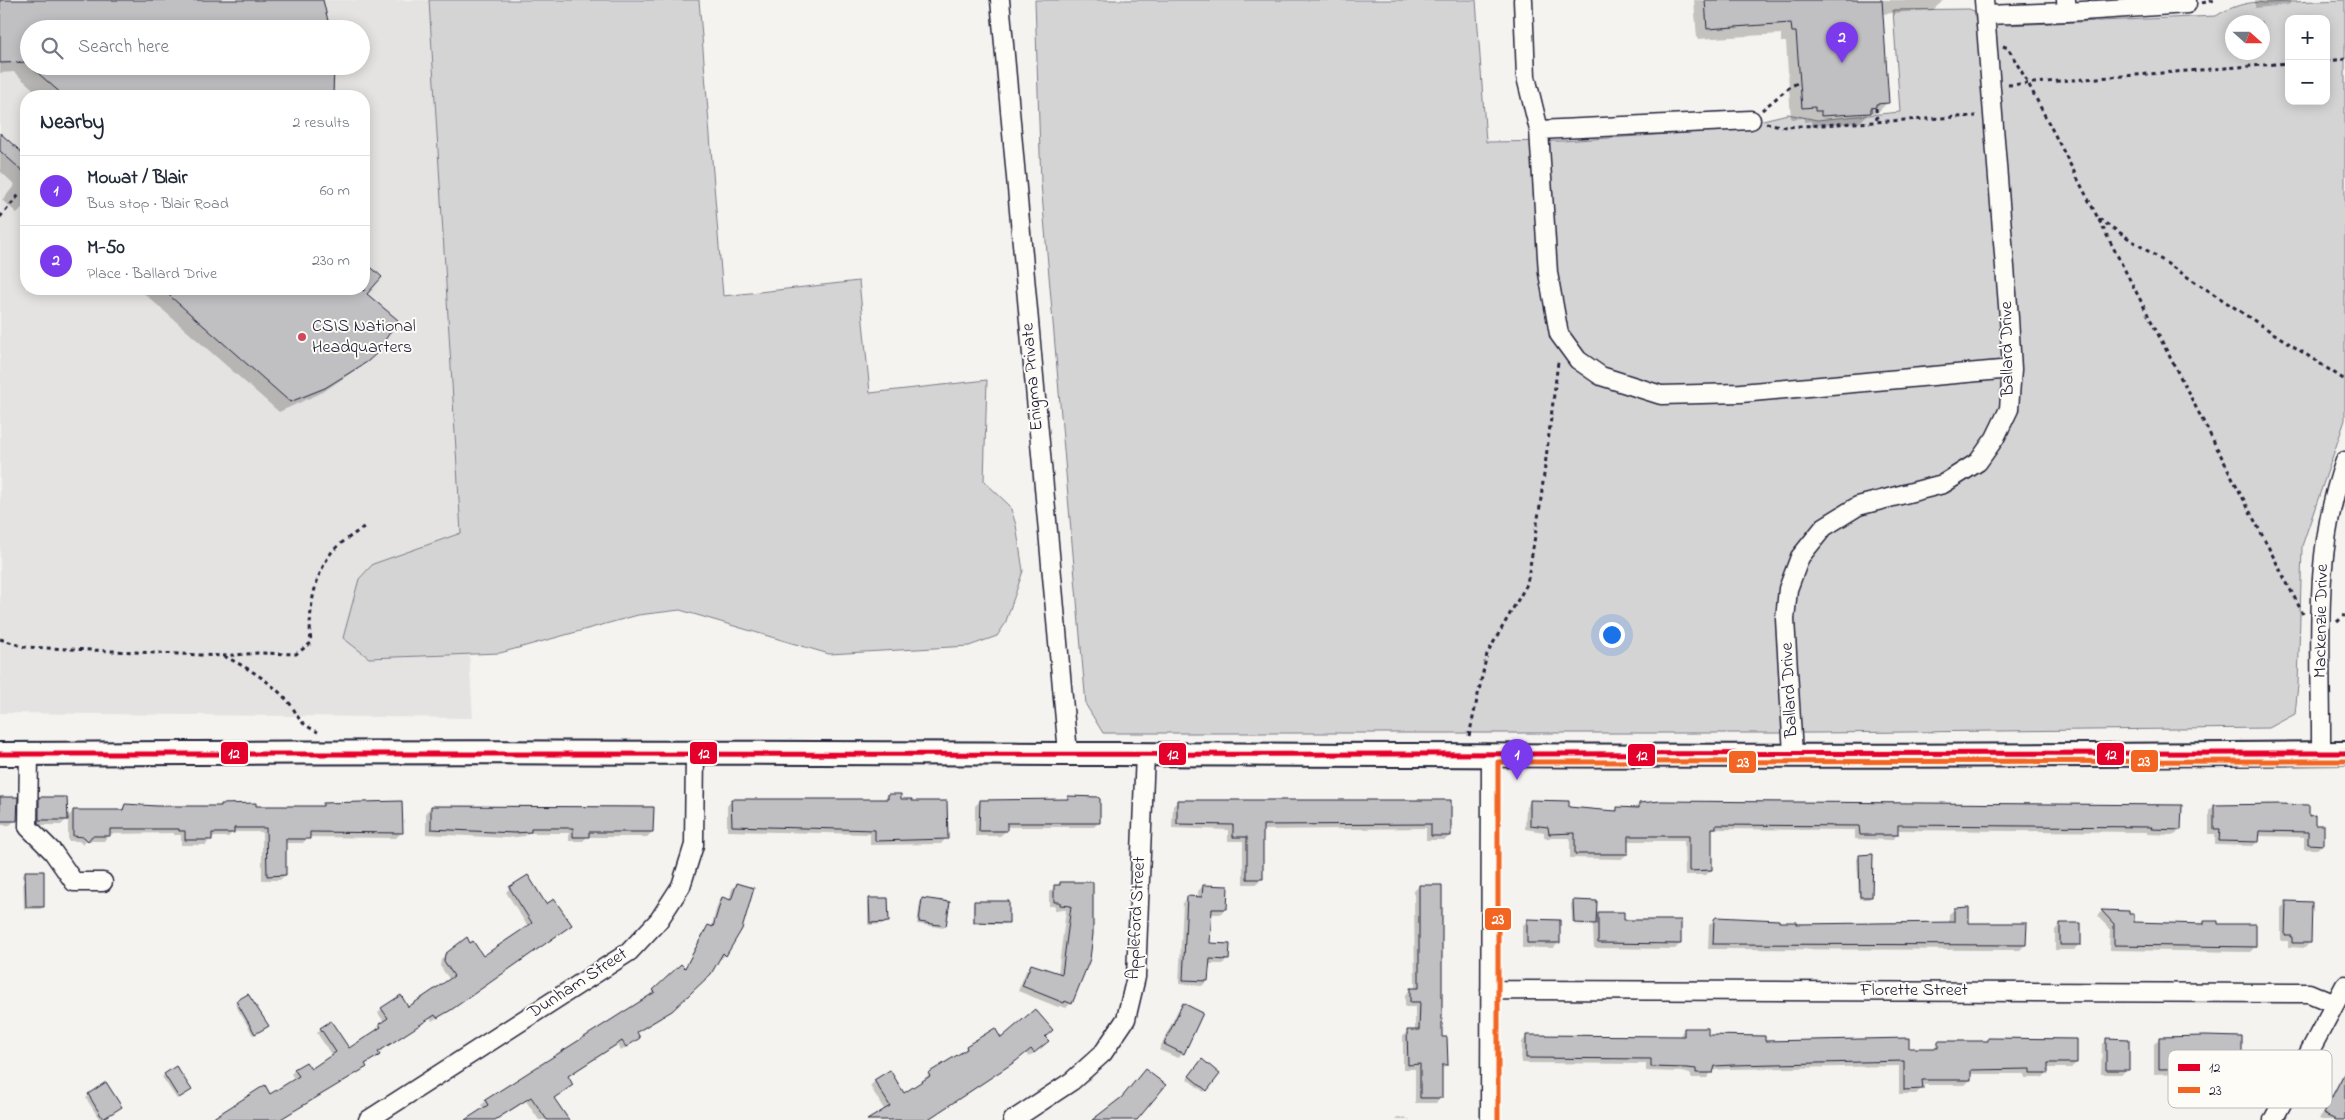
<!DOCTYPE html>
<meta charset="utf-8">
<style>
:root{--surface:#fff;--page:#f6f6f7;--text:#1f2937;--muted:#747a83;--line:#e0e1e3;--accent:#7c3aed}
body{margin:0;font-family:"Indie Flower",sans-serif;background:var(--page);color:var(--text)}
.controls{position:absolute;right:15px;top:15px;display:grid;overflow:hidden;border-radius:10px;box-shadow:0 2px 12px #0003}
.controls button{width:45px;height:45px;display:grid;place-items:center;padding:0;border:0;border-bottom:1px solid var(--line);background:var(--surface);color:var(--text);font:25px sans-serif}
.compass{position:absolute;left:2225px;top:15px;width:45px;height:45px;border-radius:50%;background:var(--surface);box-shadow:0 2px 12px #0003;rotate:111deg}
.you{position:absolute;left:1611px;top:634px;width:18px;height:18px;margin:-12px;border:4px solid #fff;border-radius:50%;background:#1a73e8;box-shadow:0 0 0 8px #1a73e833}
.badge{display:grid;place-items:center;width:32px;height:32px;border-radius:50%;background:var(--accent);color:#fff;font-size:16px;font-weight:700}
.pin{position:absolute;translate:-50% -41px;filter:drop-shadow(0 1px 2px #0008)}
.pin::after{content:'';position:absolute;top:26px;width:18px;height:15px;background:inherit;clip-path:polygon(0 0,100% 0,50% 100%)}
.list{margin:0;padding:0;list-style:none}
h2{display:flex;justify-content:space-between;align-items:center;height:65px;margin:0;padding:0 20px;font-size:21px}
h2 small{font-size:16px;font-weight:400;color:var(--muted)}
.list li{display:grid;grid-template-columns:32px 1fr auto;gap:15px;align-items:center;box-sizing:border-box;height:70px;padding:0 20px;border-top:1px solid var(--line)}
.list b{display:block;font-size:19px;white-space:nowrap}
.list p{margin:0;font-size:16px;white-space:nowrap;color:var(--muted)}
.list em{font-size:16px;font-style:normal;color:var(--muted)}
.icon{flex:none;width:28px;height:28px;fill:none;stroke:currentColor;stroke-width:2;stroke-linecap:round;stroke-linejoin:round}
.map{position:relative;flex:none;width:2345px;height:1120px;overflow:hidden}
.search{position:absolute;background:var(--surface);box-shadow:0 2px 12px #0003;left:20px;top:20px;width:350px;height:55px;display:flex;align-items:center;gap:12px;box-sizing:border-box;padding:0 18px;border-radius:28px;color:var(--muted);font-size:19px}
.panel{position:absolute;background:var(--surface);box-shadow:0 2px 12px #0003;left:20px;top:90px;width:350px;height:205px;border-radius:20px}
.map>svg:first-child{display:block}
.built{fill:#e4e3e2;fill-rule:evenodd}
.green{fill:#d5d4d5;stroke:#7c7b88;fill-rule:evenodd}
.shadow{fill:#0003}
.building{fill:#c0bfc2;stroke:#22223b}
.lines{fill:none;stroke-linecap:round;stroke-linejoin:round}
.minor-casing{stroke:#22223b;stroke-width:21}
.major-casing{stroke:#22223b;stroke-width:26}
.path{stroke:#22223b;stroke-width:3;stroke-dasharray:4 4;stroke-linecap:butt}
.minor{stroke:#fdfcf7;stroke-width:18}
.major{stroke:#fdfcf7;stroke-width:22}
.bus-1-casing{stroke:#fdfcf7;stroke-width:9}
.bus-2-casing{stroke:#fdfcf7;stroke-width:9}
.bus-1{stroke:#e4002b;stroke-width:5}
.bus-2{stroke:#f26522;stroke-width:5}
.poi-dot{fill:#d1495b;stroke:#fdfcf7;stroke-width:2}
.labels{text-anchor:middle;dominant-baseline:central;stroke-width:4;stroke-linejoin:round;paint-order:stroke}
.poi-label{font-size:18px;fill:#22223b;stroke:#fdfcf7;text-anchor:start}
.street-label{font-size:18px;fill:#22223b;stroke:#fdfcf7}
.key{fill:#fdfcf7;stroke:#bbbbbf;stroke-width:1}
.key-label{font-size:14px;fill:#22223b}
.line-badge{stroke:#fdfcf7;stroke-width:2}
.badge-label{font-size:14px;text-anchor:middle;font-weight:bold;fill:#fff}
</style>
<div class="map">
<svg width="2345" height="1120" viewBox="0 0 2345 1120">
<rect width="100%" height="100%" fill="#f4f3ef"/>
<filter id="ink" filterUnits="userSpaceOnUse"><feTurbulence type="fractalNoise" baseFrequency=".02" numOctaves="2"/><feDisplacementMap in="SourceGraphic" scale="10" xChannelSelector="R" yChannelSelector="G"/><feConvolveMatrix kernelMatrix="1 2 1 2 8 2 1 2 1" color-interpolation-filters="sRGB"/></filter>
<g filter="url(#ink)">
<!-- built -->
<path class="built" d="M0 0H429L473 718 0 713ZM29 29H361V66H29ZM26 96H364V289H26Z"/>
<!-- green -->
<path class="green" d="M429 0H699L723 296 859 281 870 393 987 380 984 481 1010 506 1016 525 1023 571 1005 624 997 636 969 646 829 654 680 610 638 615 500 653 369 658 343 638 359 579 373 564 461 533Z
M1035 0H1476L1486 142 1562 141 1717 131 1788 114 1817 120 1900 112 1893 10 1969 9 2007 25 2216 16C2228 8 2250 0 2264 3L2345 0V420L2302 546 2298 685 2295 714 2269 728 1818 733H1103L1086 705 1041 183ZM2289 19H2326V101H2289ZM2232 22H2262V52H2232Z"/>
<!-- shadow -->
<path class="shadow" d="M0 0H321L29 29V66H331V96H41L14 72 0 73Z
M1694 0H1944L1933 10 1881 14 1888 102 1877 113 1868 114 1859 123 1811 126V121L1804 122V118L1791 119 1786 42H1781V34L1697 39Z
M2255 0H2293L2288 5 2255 8Z
M0 134 26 157V204L17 213 2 200 15 185 0 171Z
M364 263 380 277 365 294 375 353 364 364 323 392 279 412 139 289H364Z
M888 795 900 800 946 838 941 844 870 845V834L727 831V806L732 800H883Z
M0 798 15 820 10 825H0Z
M40 798 67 818 73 811 121 810 126 805 157 807 219 808 222 805 320 808 324 804 401 833 396 838 308 837 303 843H285V875L280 880H262V832H233L228 837H211L206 845H181V835H174V833L109 834 104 841H86L83 845 79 841H68V818L61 825H34V803Z
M1069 798 1099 822 1094 827H1006V831L1000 836H975V806L980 801 1066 800Z
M1178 801H1450V835L1445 840H1426V828L1262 830V878L1257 884H1243V841H1228V830L1172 828 1173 806Z
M1530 802 1567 809 1614 812 1617 809H1634L1639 804 2181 806 2180 830 2175 835 2147 834V832L1897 830V835L1892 840 1855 839V830L1713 829 1711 832V870L1706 875H1685L1684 841H1627V854L1622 859 1570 858V838H1544V832L1525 829 1526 807Z
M2214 806 2314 826 2323 844 2317 849H2304V837L2258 836V841L2253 846 2215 845V834H2209V811Z
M431 807 652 832 647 837H587L583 841H569V833H528L525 836 508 838 426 834V812Z
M1859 857 1871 896 1869 899H1859L1857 859Z
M26 872 43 907 40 909H24L23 875Z
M1060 883H1092L1071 1003 1066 1008 1060 1006 1058 1007 1018 991 1026 971 1031 965 1058 974 1066 910H1055V906H1049V892Z
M737 884 725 955 721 959 718 958 710 973 666 1015 636 1033 639 1038 634 1042 621 1051 617 1045 567 1077 572 1085 553 1099 568 1120H539L526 1101 496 1120H467L484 1109 481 1105 486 1101 650 997 649 995 681 965 684 969 704 931 709 926 711 928 718 903 723 899 729 901 732 889Z
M1203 886 1225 909 1220 914H1210L1209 944 1228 959 1223 964H1208L1207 981 1202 986 1179 984 1183 903 1188 897 1198 898V891Z
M1419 886 1446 1065 1441 1070V1098L1436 1103H1415V1069H1403V1036L1408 1031H1415V1007H1405V995L1410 990H1415L1414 891Z
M510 888 546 906 570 925 445 1013 432 1021 430 1018 377 1053 361 1070 279 1120H212L270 1096 295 1080 291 1074 295 1070 310 1071 332 1056 317 1033 321 1029 349 1050 377 1031 376 1029 384 1022 378 1013 382 1009H408L450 980 440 966 441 960 451 949 466 939 483 957 528 927 506 892Z
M870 900 887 922 885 924 868 925V902Z
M922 900 945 925 943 928 917 924 920 902Z
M975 902 1007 922 1005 924H973V904Z
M1573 902 1595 917 1599 914 1680 944 1675 949 1594 948 1593 926 1572 925H1593V923L1572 922 1571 904Z
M2286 903 2310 942 2305 948 2288 947V941H2281V908Z
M1955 909 1968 924 2025 945 2020 950 1708 949 1709 925 1716 918 1795 925 1949 924V914Z
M2101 912 2128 913 2132 923 2201 925 2204 922 2255 947 2250 952 2109 950 2110 929 2097 916Z
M1527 921 1559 943 1553 948H1522V926Z
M2060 924 2079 944 2074 950H2055V930Z
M237 1002 265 1028 253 1035 235 1004Z
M1183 1005V1053L1178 1058 1159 1050 1178 1010Z
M1684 1029 1707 1036 1764 1042 1908 1049H1934L1939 1042 1986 1043 1989 1039 2076 1063 2071 1068H2047V1073L2042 1078H2025V1074H1970V1080L1965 1085H1921V1089L1916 1094H1899V1066L1728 1069 1713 1070 1707 1078H1691V1074L1681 1072 1646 1071V1064L1521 1063 1522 1042 1527 1036 1679 1037Z
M994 1030 1001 1040 1044 1037 1043 1045 1029 1057 1025 1052 1010 1065 927 1120H870L885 1111 870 1086 875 1081 904 1095 926 1081 924 1079 929 1074 963 1053 966 1047Z
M2159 1039 2241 1063 2235 1068 2217 1067 2212 1072 2154 1074V1044Z
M2107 1040 2127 1069 2122 1074H2101L2102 1045Z
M1200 1063 1219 1074 1204 1092 1187 1079Z
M176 1068 188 1092 177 1099 162 1077Z
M2345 1070V1120H2322L2319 1119Z
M106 1084 118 1109 100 1120 86 1098Z
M1399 1117 1411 1120H1395Z"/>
<!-- building -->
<path class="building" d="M0 0H323L330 29H29V62L0 63Z
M1705 0H1882L1889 103 1876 104V107L1871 108V113L1821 116V111H1815V107L1802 108 1796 32H1792L1791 23 1707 29Z
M30 66H334L333 96H64Z
M0 133 26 156V174L0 151Z
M364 261 382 277 367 294 398 320 376 354 367 362 325 388 290 402 162 289H361L364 291Z
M888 794H901V799H912V801H947L948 839 875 841V830L732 826 731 799H888Z
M1068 796 1098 797 1100 799V823H1007V831H979L980 800 1068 799Z
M0 797H18L17 821H0Z
M39 797H67L68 820H39Z
M1177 800H1451V836H1431V824L1263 825V879H1247V837H1233V825L1177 824Z
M1530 800 1569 801V807L1602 810 1617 811V807L1639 808V803L1661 801 2182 805 2181 830 2151 829 2152 827 1898 825V835H1860L1859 826 1716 825V828H1712V870L1689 871V836H1628V854H1575V833L1549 834 1548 827 1530 825Z
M402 801 403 833 310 832V839H286V875L267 876 266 828H234V833H212V840H185V831H179V829H110V836H92L88 841 84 837 73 836V810H123L125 804 157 806H221V804L256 803V806H323V803Z
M2279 804 2309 805V816L2315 815V825H2324V845L2308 844V832L2260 831 2259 842 2219 841 2220 829H2214V805Z
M431 806 654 807 653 832H589V837H573V828H531V832L514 833 431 829Z
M1873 854 1872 897H1860L1859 855Z
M25 871H44V907H26Z
M528 875 546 904 554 899 572 925 451 1010 437 1018 435 1015 378 1052 380 1055 365 1064 367 1067 279 1120H210L265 1085 270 1094 299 1076 294 1069 306 1062 311 1069 336 1052 320 1028 331 1021 349 1048 381 1027 379 1024 388 1018 381 1008 401 995 408 1007 454 976 444 961 445 954 467 937 470 943 473 941 483 956 532 923 509 887Z
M1060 882H1093V934L1090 959 1072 1004 1065 1001 1064 1003 1022 986 1031 964 1062 974 1071 906 1060 905V902H1054V885H1060Z
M737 883 754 888 742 929 726 956 723 953 711 974 672 1011 637 1032 640 1038 626 1047 622 1041 568 1076 573 1085 554 1098 569 1120H547L531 1097 495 1120H465L488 1105 485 1100 655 992 653 990 681 964 685 968 708 925 713 927 722 897 731 900Z
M1203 885 1228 886 1227 909H1212L1210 943 1230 944 1229 960 1210 959 1208 981 1183 980 1187 896 1202 897Z
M1419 885H1442V1037H1447L1448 1065H1442V1098H1420V1064L1408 1065 1407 1030H1419L1420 1002H1410V988H1419Z
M869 898H888L889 922 870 923Z
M922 898 950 902 946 926 919 922Z
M1573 900 1597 901 1596 924 1574 923Z
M974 901H1009V923L974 922Z
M2286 901 2312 902 2311 943H2292V936H2285Z
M1969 907V923H2027L2026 945 1713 944 1714 919 1716 917 1779 920V922H1797V924L1954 922V908Z
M2101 910 2129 911V914H2134V922L2204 924V921H2218V924H2256V947L2114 945V924Z
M1598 912H1624V920H1681V944L1598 943Z
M1527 919 1560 920V943H1527Z
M2060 923H2081V945H2060Z
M248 994 269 1026 255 1034 236 1001Z
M1183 1003 1203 1013 1184 1054 1164 1044Z
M1035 1009 1053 1030 1045 1037 1049 1041 1034 1053 1031 1049 1016 1061 927 1120H867L890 1106 874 1080 890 1070 904 1093 930 1076 928 1073 967 1049 966 1046 995 1028 1001 1038Z
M1684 1028H1708V1035L1765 1036V1041L1909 1038V1048H1938V1041H1988V1038L2077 1039V1063H2048V1073H2030V1069L1971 1070V1080H1922L1923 1089 1904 1090V1061L1734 1065 1715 1066 1713 1073H1696V1069L1687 1068 1651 1067V1059L1526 1058V1035L1684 1036Z
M2205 1036 2242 1037V1063L2218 1062V1068L2159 1069V1037Z
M2106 1038 2129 1039V1070H2106Z
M1202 1059 1220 1074 1207 1091 1189 1076Z
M176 1066 192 1090 179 1098 164 1074Z
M1145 1069 1166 1085 1137 1120H1092L1122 1097Z
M2345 1072V1120H2336L2323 1114Z
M106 1082 122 1107 103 1119 88 1094Z"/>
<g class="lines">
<defs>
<path id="minor" d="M1000 0 1068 753
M1523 0 1526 77 1539 130 1548 273 1559 334 1578 360 1601 376 1661 395 1741 393 2012 369
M2066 0 2067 12 2187 4V0
M1985 15 2067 12
M1539 130 1751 120
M2321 753C2322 655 2311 555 2345 461
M29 754 28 827 53 852 74 882H103
M1793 754 1785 619 1788 589 1800 557 1824 527 1858 506 1943 484 1978 462 1995 438 2009 409 2012 369 2009 318 1984 0
M1490 990 2309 993 2335 1004
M368 1120 629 952 659 920 681 886 694 845 695 751
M1013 1120 1072 1081 1103 1053 1126 1019 1136 977 1145 753
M1490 1120 1491 755
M2273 1120 2345 985"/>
<path id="major" d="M0 754C782 748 1563 761 2345 753"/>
</defs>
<!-- minor casing -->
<use href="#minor" class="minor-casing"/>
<!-- major casing -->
<use href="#major" class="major-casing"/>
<!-- path -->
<path class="path" d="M2202 3 2215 0
M2003 46 2008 48 2028 83 2303 614
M2326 61 2345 59
M2008 85 2289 63
M1876 108 1877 122
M1762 110 1791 86 1800 82
M1766 123 1786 127 1976 116
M0 217 19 195
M2099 219 2345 380
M2337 622 2345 615
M0 639 25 647 223 656 258 653 296 654 311 643C308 613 313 579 331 553 339 543 355 534 365 526
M224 656C246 667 267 679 284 697 301 714 292 720 318 732
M1469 736 1487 654 1527 584 1540 506 1558 362"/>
<!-- minor -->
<use href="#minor" class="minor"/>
<!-- major -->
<use href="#major" class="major"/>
<defs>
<path id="bus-1" d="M0 754C782 750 1563 759 2345 753"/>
<path id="bus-2" d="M1498 1120V762L2345 761"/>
</defs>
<!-- bus-1 casing -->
<use href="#bus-1" class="bus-1-casing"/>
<!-- bus-2 casing -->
<use href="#bus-2" class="bus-2-casing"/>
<!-- bus-1 -->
<use href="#bus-1" class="bus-1"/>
<!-- bus-2 -->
<use href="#bus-2" class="bus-2"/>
</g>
</g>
<!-- markers -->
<circle class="poi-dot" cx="302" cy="337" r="5"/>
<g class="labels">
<!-- poi labels -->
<g class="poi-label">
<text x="312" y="327">CSIS National<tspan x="312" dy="21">Headquarters</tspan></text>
</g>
<!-- street labels -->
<g class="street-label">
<text transform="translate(2008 349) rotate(-91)">Ballard Drive</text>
<text transform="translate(1033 377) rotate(-95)">Enigma Private</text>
<text transform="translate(2322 621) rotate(-89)">Mackenzie Drive</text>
<text transform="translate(1790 690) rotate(-93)">Ballard Drive</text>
<text transform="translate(1137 918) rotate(-87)">Appleford Street</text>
<text transform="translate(578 984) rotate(-33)">Dunham Street</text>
<text x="1914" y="991">Florette Street</text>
</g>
</g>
<!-- legend -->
<rect x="2168" y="1050" width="164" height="58" rx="8" class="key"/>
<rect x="2178" y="1064" width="22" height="7" fill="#e4002b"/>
<rect x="2178" y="1087" width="22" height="6" fill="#f26522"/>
<g class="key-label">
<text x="2209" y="1072">12</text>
<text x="2209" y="1095">23</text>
</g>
<g class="line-badge">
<rect x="689" y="741" width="29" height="24" rx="5" fill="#e4002b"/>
<rect x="220" y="741" width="29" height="24" rx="5" fill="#e4002b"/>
<rect x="1158" y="742" width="29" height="24" rx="5" fill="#e4002b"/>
<rect x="2096" y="742" width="29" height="24" rx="5" fill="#e4002b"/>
<rect x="1627" y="743" width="29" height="24" rx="5" fill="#e4002b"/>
<rect x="2130" y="749" width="29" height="24" rx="5" fill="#f26522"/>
<rect x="1728" y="750" width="29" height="24" rx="5" fill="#f26522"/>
<rect x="1484" y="907" width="28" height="24" rx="5" fill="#f26522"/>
</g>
<g class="badge-label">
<text x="704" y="758">12</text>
<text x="234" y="758">12</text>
<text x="1173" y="759">12</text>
<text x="2111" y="759">12</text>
<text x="1642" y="760">12</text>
<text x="2144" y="766">23</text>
<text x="1743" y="767">23</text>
<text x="1498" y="924">23</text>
</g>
</svg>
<div class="controls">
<button>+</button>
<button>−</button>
</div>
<svg class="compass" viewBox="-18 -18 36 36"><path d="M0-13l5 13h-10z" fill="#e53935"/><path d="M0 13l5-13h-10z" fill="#747a83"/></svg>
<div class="you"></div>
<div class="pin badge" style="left:1517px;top:780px">1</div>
<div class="pin badge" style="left:1842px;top:63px">2</div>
<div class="search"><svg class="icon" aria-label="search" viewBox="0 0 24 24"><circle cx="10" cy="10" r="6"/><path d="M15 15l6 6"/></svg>Search here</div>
<section class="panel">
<h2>Nearby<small>2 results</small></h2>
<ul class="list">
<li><span class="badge">1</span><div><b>Mowat / Blair</b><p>Bus stop · Blair Road</p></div><em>60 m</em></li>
<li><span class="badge">2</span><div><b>M-50</b><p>Place · Ballard Drive</p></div><em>230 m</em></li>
</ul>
</section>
</div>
